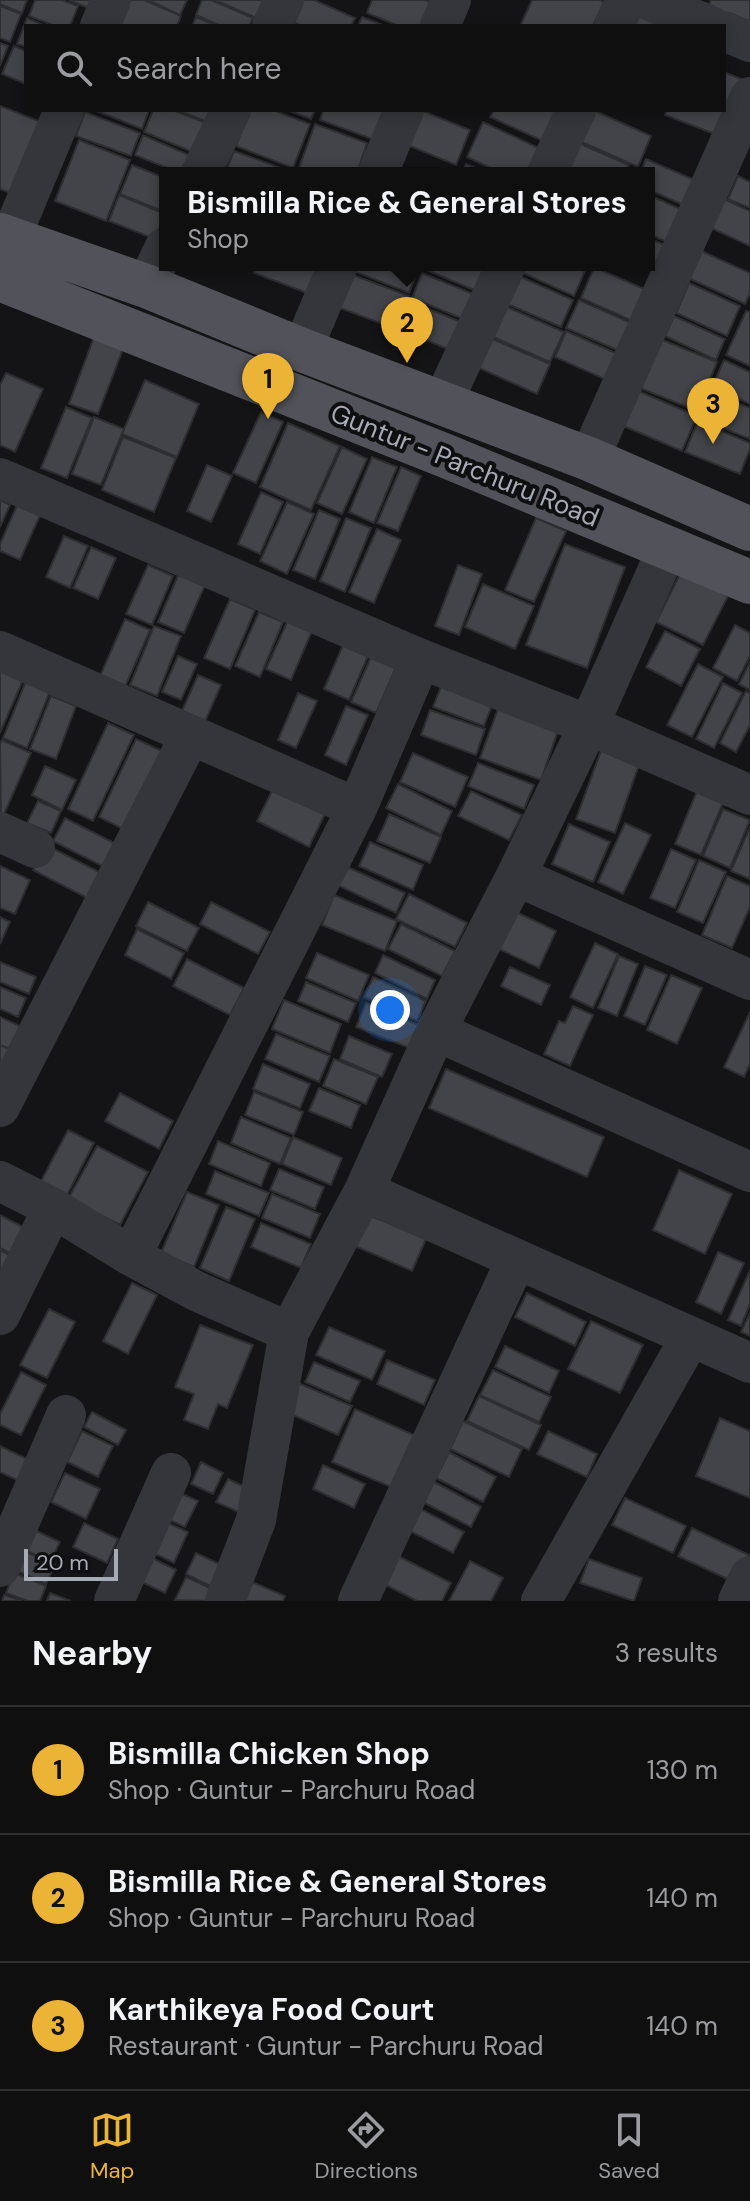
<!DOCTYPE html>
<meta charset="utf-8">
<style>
:root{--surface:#0f0f10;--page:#1d1d1e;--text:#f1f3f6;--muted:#9b9c9f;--line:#2f2f30;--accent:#ebb437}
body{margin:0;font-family:"DM Sans",sans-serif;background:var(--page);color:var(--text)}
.scale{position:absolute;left:24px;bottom:20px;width:94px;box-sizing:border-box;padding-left:8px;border:4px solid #a6abb6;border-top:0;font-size:22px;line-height:28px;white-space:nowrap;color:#a6abb6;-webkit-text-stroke:6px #0f0f11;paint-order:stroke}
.you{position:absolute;left:390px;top:1010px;width:28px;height:28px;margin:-20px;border:6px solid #fff;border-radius:50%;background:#1a73e8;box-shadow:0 0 0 12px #1a73e833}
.badge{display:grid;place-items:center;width:52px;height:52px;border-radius:50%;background:var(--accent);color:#111;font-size:26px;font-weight:700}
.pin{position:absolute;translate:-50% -66px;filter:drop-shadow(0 2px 4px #0008)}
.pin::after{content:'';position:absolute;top:42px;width:28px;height:24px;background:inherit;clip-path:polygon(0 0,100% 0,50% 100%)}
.popup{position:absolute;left:159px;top:167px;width:496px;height:104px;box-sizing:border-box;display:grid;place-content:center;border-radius:0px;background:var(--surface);filter:drop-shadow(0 2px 6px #0005);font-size:26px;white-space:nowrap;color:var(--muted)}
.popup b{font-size:30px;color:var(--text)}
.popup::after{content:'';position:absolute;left:50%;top:100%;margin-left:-16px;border:16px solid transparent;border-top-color:var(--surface)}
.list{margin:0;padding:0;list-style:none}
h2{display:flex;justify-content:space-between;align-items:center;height:104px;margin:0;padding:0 32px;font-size:34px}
h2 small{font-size:26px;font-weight:400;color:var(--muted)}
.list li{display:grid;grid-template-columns:52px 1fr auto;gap:24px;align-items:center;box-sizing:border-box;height:128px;padding:0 32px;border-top:2px solid var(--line)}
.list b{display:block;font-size:30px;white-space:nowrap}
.list p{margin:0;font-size:26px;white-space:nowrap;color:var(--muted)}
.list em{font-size:26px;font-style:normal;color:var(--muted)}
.icon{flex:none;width:44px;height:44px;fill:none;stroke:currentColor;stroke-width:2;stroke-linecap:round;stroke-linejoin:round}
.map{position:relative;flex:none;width:750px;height:1601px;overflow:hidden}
.search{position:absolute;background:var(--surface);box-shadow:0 4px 12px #0003;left:24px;right:24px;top:24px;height:88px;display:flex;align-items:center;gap:20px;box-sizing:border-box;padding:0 28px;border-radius:0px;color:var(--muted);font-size:30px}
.sheet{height:488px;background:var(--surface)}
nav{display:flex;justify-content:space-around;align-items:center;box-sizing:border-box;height:112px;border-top:2px solid var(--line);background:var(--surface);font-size:22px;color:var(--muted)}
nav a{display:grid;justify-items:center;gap:4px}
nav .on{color:var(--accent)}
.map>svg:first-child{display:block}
.building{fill:#434449;stroke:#2e2e32;stroke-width:2}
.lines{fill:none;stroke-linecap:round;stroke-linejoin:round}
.minor{stroke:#35363b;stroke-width:40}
.major{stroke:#52535a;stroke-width:44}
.labels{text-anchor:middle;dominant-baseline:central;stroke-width:8;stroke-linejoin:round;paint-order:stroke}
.street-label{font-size:26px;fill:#a6abb6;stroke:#0f0f11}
</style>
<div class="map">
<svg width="750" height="1601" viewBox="0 0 750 1601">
<rect width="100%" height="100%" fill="#141416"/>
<!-- building -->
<path class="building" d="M0 0H27L22 13 0 4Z
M35 0H62L78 6 70 26H55L29 16Z
M69 0H104L98 12Z
M130 0H144L181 16 177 26H124L119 24Z
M148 0H187L180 15Z
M202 0H211L253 18 249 26H221L196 15Z
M215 0H269L261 20Z
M296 0H314L355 18 351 26H302L288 20Z
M372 0H425L437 5 428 26H399L367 13Z
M532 0H599L604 2 593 26H520Z
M711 0H750V32L706 13Z
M0 6 21 14 10 42 0 38Z
M635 9 680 26H629Z
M196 17 218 26H192Z
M362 17 385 26H358Z
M27 18 46 26H26V47L17 44Z
M0 43 8 46 0 66Z
M14 46 26 51V84L2 74Z
M724 72 741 79 731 107 724 104Z
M0 106 49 125 21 197 0 189Z
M94 110H149L142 129Z
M153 110H173L219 128 207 158 144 132Z
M177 110H221L215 125Z
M250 110H273L310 124 293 168 236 146Z
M287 110H315L311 119Z
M323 110H386L375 140 320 120Z
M420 110 470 130 456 165 405 144Z
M494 110H557L543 141 490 117Z
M593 110 651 136 638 167 575 139Z
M667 110H724L720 136 665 115Z
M85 112 140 133 131 156 76 136Z
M483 122 541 149 530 173H501L467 157Z
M315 124 367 143 357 173H297Z
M143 135 198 159 193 173H179L135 155Z
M79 140 130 160 106 221 55 201Z
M576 142 629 165 625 173H562Z
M234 151 292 172 291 173H225Z
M646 159 697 181 686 206 649 190V173H640Z
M466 164 488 173H462Z
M132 165 165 178V212L120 194Z
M738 176 750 182V208L728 199Z
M119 195 165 214V243L109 221Z
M649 195 685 211 671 244 649 234Z
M724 199 750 211V246L711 228Z
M649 238 669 247 657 273 638 265H649Z
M699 250 750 273V293L745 304 686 277Z
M257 265H327L315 296 254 273Z
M353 265H409L418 269 409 293 351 270Z
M424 265H485L479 292 422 268Z
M526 265H571L585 271 574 296 523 273Z
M594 267 651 292 637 323 581 298Z
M348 273 409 296 396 329 335 306Z
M422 273 478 296 468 321 412 298Z
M519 276 573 300 561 327 507 304Z
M689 283 740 306 727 336 676 313Z
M579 300 636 325 624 353 566 328Z
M412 302 466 324 455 352 401 330Z
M505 306 564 332 550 362 491 336Z
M746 311 750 312V366L726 355Z
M674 316 725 339 716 360 665 336Z
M566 331 620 355 609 381 555 357Z
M94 337 123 349 98 414 69 404Z
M490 338 550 364 537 394 477 367Z
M660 339 717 362 697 411 640 388Z
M724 360 750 372V404L712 387Z
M6 373 43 389 15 452 0 445V385Z
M145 380 199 404 177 457 122 434Z
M636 390 697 416 682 451 621 425Z
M710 392 750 408V439L700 419Z
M66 407 92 418 67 478 41 468Z
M261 412 283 422 256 483 233 473Z
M94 417 124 429 101 485 72 474Z
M698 421 750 443V449L740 474 685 452Z
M288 423 340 446 311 510 260 487Z
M123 437 176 458 154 512 102 490Z
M342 447 367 459 342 514 317 503Z
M372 457 397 467 374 523 349 512Z
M207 465 232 476 211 522 187 511Z
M401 467 421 476 398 531 377 523Z
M261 492 283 502 260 554 238 544Z
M0 500 10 505 0 527Z
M287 502 314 514 287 574 260 561Z
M18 503 41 513 20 560 0 551V544Z
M319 510 340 519 315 579 293 570Z
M346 518 371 528 345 592 320 581Z
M536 518 566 531 534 602 505 590Z
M377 529 401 540 374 603 349 592Z
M64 536 88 546 70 588 46 577Z
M565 544 625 567 587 668 526 645Z
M91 547 116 558 98 599 73 588Z
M148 565 173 576 152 625 126 614Z
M458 565 482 574 459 635 435 626Z
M681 572 728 596 703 645 656 622Z
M179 573 205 585 184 633 158 622Z
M483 584 534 606 515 649 465 627Z
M230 599 255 610 230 669 204 658Z
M259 612 283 622 260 677 235 666Z
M125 619 150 630 125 687 100 676Z
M288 620 312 631 291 680 266 669Z
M735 625 750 633V656L737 681 713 668Z
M154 626 181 636 157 696 130 685Z
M665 631 700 649 681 686 646 667Z
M343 645 368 656 349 700 324 689Z
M374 650 399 661 376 713 351 702Z
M178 656 197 664 181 700 162 692Z
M750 662V690L739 684Z
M698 664 723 677 692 737 667 725Z
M0 671 23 680 0 733Z
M198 675 221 685 204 724 181 713Z
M444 679 495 697 484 726 433 707Z
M26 681 50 691 27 748 3 738Z
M723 683 742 693 714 748 696 739Z
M746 691 750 693V725L736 752 720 743Z
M298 693 317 701 296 748 278 740Z
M51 696 76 706 56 759 30 749Z
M346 706 368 715 346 765 325 755Z
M499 706 559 728 541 780 480 758Z
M430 710 485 729 476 755 421 735Z
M108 723 134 735 93 821 68 809Z
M136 739 162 751 125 830 99 817Z
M2 740 31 753 1 821 0 744Z
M602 748 640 762 615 833 576 819Z
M413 753 468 777 455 807 400 782Z
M478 763 534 785 524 809 468 786Z
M45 766 76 780 62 810 32 795Z
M398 784 452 811 441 835 386 808Z
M273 789 325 814 309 847 257 821Z
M471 791 522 815 509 840 458 816Z
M697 791 723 803 701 855 675 844Z
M38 801 61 811 51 833 27 823Z
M723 809 750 820 730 868 703 856Z
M389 814 441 837 430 863 377 841Z
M65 818 116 844 104 867 53 841Z
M625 823 651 835 623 894 598 882Z
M569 824 610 842 593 882 552 864Z
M750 827V879L731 871Z
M370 842 423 865 413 890 359 866Z
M46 845 101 873 89 899 33 870Z
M671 849 696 860 675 908 650 898Z
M699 860 726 872 703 923 677 912Z
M343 865 405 893 396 913 335 884Z
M0 866 30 880 15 914 0 908Z
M727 876 750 886V907L732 948 702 935Z
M409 894 467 923 455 947 396 919Z
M334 895 397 921 385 951 322 925Z
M148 902 199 928 187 951 136 926Z
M211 902 270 932 258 954 200 924Z
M514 911 556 931 539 968 497 948Z
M0 917 10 922 0 944Z
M401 924 455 951 442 976 388 949Z
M137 929 184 953 171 979 125 955Z
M595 943 618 954 593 1008 570 997Z
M317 953 369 975 358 1001 306 978Z
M383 955 435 980 427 999 375 973Z
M619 956 638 964 617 1016 598 1008Z
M187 959 244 988 230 1015 173 986Z
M0 962 36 977 29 994 0 982Z
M645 966 667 975 645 1025 624 1016Z
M510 967 550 985 541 1005 501 986Z
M671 975 702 988 677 1044 647 1030Z
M373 977 426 1001 417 1021 364 997Z
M306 982 356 1003 348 1022 298 1001Z
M0 987 26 998 18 1017 0 1009Z
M284 1000 341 1024 330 1053 272 1029Z
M366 1003 421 1026 412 1049 356 1027Z
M573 1006 593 1015 570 1066 544 1054 559 1021 565 1023Z
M750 1012V1064L744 1077 724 1067Z
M0 1017 20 1026 10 1049 0 1045Z
M276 1034 330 1056 319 1082 265 1059Z
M349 1036 392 1054 382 1077 340 1059Z
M0 1045 9 1049 0 1071Z
M334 1059 378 1077 366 1104 323 1086Z
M263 1064 310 1084 300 1108 253 1089Z
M446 1069 604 1137 587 1177 429 1108Z
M319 1088 360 1105 351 1128 309 1111Z
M254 1092 303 1112 294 1135 245 1115Z
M120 1093 173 1121 159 1149 105 1121Z
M241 1117 291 1138 280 1164 231 1143Z
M68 1130 94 1143 67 1195 41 1181Z
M293 1137 342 1158 331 1185 282 1164Z
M218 1141 270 1163 261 1186 209 1164Z
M97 1146 148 1172 120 1225 68 1199Z
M279 1169 324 1187 315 1209 270 1190Z
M679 1170 732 1194 705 1254 653 1230Z
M215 1171 269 1193 259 1216 206 1194Z
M187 1192 219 1205 194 1267 161 1253Z
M272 1194 320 1214 310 1238 262 1218Z
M226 1207 255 1219 229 1281 200 1268Z
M0 1215 38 1235 25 1261 0 1248Z
M369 1215 426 1239 412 1271 355 1246Z
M261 1223 311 1244 301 1268 251 1247Z
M0 1250 21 1261 0 1284Z
M718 1252 744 1263 721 1314 696 1302Z
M750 1270V1304L741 1326 728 1320Z
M132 1283 157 1295 128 1354 103 1341Z
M527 1293 586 1322 575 1346 515 1317Z
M49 1309 75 1322 47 1378 20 1365Z
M750 1313V1336L741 1332Z
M591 1321 643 1345 620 1393 568 1369Z
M200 1325 253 1345 227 1408 218 1404 208 1429 184 1420 194 1394 175 1387Z
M329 1327 385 1351 372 1380 316 1355Z
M505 1346 559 1371 549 1393 495 1367Z
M387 1360 435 1380 424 1405 377 1384Z
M314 1362 360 1381 350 1402 305 1382Z
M493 1370 551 1397 539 1422 480 1395Z
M21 1372 46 1385 21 1435 0 1425V1414Z
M291 1380 352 1406 338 1435 279 1409Z
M479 1396 541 1425 529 1450 467 1421Z
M355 1409 414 1435 391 1487 332 1462Z
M92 1412 126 1430 118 1445 84 1427Z
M720 1418 750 1431V1498L696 1476Z
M463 1421 522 1449 509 1477 450 1449Z
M82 1431 113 1446 98 1477 67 1462Z
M548 1431 597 1454 587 1477 537 1454Z
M0 1446 33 1462 23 1483 0 1472Z
M449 1452 496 1477 483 1502 436 1478Z
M201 1462 223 1473 213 1494 191 1484Z
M323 1465 365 1484 354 1508 313 1489Z
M65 1473 100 1489 86 1519 51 1502Z
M228 1479 254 1491 243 1514 216 1502Z
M431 1480 481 1507 471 1527 421 1501Z
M171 1489 198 1501 185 1527 159 1515Z
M625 1498 686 1526 673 1553 612 1525Z
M417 1507 464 1532 453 1553 406 1529Z
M159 1519 188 1532 174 1563 145 1549Z
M84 1523 118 1539 107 1563 73 1547Z
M30 1528 60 1542 50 1562 21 1548Z
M692 1528 749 1555 736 1583 678 1556Z
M22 1550 55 1565 46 1584 13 1569Z
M196 1553 228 1568 218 1590 186 1574Z
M392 1553 451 1583 442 1601H417L378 1581Z
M144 1554 176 1570 165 1593 133 1578Z
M589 1559 642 1578 634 1601 580 1583Z
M470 1561 503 1578 491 1601H449Z
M14 1573 46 1586 40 1601H28L6 1593Z
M186 1577 217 1591 212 1601 175 1600Z
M245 1579 285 1596 283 1601H235Z
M50 1593 71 1601H47Z
M4 1595 22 1601H2Z"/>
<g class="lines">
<!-- minor -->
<path class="minor" d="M648 0 711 26
M100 26 111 0
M272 26 284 0
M440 26 451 0
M614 26 626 0
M724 31 750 42
M201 173 231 110
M378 173 404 110
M547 173 576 110
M0 263 64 110
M146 286 165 247
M302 350 338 265
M442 404 506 265
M589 459 750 97
M0 478 421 659 589 725 750 795
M0 651 357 808
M0 832 35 848
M516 876 750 980
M436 1031 750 1172
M0 1107 190 736
M0 1181 53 1208 131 1256 196 1291 289 1332
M364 1191 750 1363
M131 1256 357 808 421 659
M0 1315 53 1208
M0 1567 66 1415
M114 1601 171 1473
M225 1601 256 1520 289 1332 364 1191 436 1031 516 876 589 725 667 549
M358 1601 516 1260
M541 1601 690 1338
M738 1601 750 1576"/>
<!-- major -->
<path class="major" d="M0 235 146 286 302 350 589 459 750 529
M0 279 446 456 750 582"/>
</g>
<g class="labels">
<!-- street labels -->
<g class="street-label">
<text transform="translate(465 465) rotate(22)">Guntur - Parchuru Road</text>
</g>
</g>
</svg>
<div class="scale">20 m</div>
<div class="you"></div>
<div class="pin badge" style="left:268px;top:419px">1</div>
<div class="pin badge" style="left:407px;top:363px">2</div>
<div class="popup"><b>Bismilla Rice &amp; General Stores</b>Shop</div>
<div class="pin badge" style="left:713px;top:444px">3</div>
<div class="search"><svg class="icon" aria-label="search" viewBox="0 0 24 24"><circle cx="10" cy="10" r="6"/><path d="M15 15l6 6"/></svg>Search here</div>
</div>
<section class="sheet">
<h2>Nearby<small>3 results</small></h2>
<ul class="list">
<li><span class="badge">1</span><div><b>Bismilla Chicken Shop</b><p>Shop · Guntur - Parchuru Road</p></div><em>130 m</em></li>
<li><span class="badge">2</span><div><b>Bismilla Rice &amp; General Stores</b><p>Shop · Guntur - Parchuru Road</p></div><em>140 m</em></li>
<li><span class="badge">3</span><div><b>Karthikeya Food Court</b><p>Restaurant · Guntur - Parchuru Road</p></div><em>140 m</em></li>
</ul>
</section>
<nav>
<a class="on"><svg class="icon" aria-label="map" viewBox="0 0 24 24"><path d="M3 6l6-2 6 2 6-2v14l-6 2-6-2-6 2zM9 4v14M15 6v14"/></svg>Map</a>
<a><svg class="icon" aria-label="directions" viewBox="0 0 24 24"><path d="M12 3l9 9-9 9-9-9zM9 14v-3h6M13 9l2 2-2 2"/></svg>Directions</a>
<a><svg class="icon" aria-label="saved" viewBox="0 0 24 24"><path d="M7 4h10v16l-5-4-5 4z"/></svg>Saved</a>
</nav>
